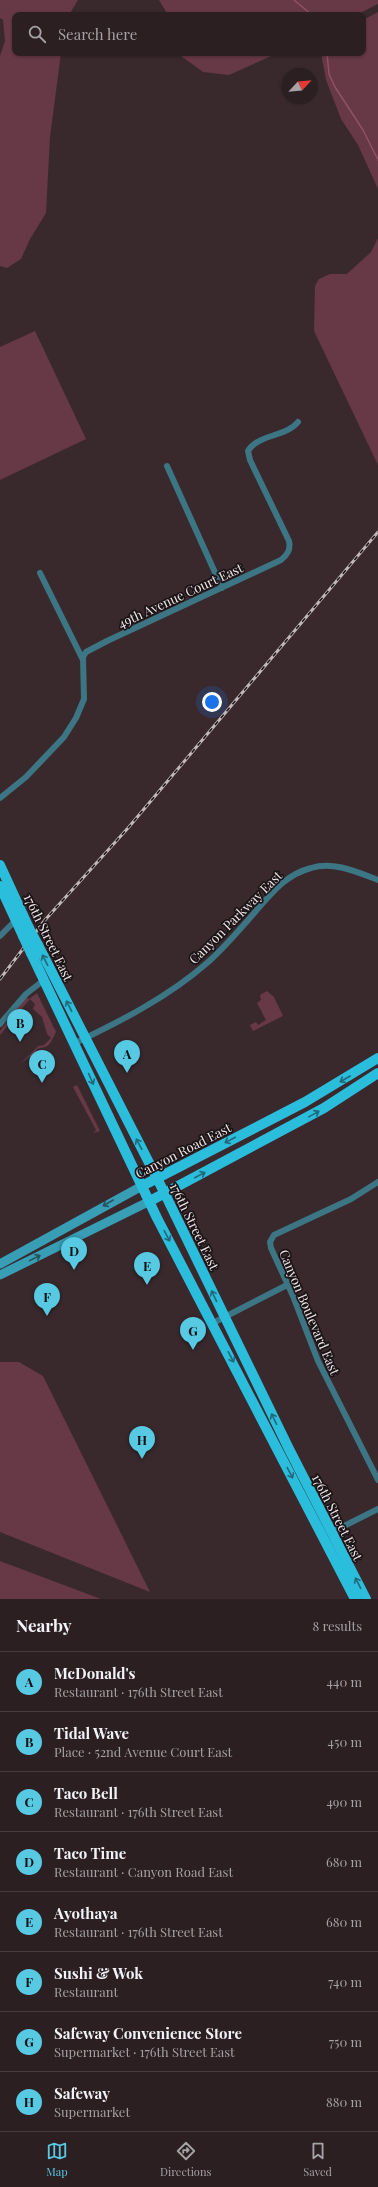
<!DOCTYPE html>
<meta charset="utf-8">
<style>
:root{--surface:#2b1f22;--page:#33272a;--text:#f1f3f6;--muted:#a6a2a5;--line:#473d40;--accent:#58c9e3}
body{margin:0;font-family:"Playfair Display",serif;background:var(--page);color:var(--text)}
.compass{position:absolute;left:282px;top:68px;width:36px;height:36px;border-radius:50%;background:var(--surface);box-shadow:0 1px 3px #0004;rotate:64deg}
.you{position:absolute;left:212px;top:702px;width:14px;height:14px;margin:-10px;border:3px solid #fff;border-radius:50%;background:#1a73e8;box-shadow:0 0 0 6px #1a73e833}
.badge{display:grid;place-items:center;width:26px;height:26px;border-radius:50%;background:var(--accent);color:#111;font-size:13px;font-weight:700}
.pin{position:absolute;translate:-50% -33px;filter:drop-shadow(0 1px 2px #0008)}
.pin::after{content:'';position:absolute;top:21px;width:14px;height:12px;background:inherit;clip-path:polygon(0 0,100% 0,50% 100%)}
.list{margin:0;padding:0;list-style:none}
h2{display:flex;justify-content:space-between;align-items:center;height:52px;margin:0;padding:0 16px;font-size:17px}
h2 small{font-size:13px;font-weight:400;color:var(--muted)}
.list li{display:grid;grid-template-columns:26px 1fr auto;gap:12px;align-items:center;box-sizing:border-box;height:60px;padding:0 16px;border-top:1px solid var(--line)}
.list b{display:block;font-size:15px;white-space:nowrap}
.list p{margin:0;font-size:13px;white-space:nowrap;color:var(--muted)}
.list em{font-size:13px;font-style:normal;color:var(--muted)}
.icon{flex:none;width:22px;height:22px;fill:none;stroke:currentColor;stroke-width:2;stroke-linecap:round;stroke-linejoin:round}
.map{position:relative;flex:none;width:378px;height:1599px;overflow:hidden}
.search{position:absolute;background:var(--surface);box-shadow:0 1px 3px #0004;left:12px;right:12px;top:12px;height:44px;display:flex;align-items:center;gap:10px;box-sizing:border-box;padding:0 14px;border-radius:8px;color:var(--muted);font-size:15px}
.sheet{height:532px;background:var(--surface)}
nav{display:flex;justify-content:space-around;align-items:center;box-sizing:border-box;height:56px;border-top:1px solid var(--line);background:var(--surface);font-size:11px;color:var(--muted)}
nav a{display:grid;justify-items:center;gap:2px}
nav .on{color:var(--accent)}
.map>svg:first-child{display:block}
.green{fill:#673846}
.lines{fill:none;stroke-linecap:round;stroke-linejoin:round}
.stream{stroke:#905264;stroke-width:1.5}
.minor{stroke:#3c7685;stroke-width:6}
.secondary{stroke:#379eb6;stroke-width:9}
.primary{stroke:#2abddc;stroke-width:10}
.rail-casing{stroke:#c2b7b9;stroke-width:3}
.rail{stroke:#1b1416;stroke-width:1.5;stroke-dasharray:4.5;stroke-linecap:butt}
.primary-bridge{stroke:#2abddc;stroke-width:10}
.oneway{stroke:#226879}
.oneway2{stroke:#28525e}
.labels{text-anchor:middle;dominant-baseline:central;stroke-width:3.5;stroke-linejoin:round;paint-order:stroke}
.street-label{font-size:13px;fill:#f0e6e8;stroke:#1b1416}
</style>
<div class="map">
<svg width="378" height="1599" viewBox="0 0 378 1599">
<rect width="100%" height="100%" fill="#39292d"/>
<!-- green -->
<path class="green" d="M0 0H78L69 15H15V53H61L50 137 46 213 30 239 21 259 7 268 0 266V56L5 41 3 20 0 18Z
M159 0H378V4L356 15H168Z
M378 12V189L358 145 341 119 326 80 321 53H363V20Z
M180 53H278L229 75 203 72 181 56Z
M378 238V465L314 331 315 286 319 279 330 274H347L371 252Z
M35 331 86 439 0 480V347Z
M267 991 274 997 283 1016 253 1031 250 1025 256 1022 258 1025 266 1020 257 1003 261 1000 260 995Z
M37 993 56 1032C50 1045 49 1047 37 1049L35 1053 21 1063 38 1046 44 1045 51 1038 47 1034 42 1017 33 1009 35 1004 30 999 0 1035V1031L26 997 29 999Z
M77 1085 100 1131 93 1133 96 1130 73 1087Z
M0 1362H19L43 1376 150 1592 0 1532Z
M0 1561 101 1599H0Z"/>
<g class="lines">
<!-- stream -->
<path class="stream" d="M294 0 312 15
M327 53 329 74 335 87 363 130 378 160"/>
<!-- minor -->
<path class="minor" d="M167 466 222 588
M40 573 83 660
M0 798 26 777 64 737 76 718 84 699 83 657 86 652 107 641 281 560C287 555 291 550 289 541L250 460 248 451C258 434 286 437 298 422
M0 936 16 920
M0 1024 26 994 44 980
M75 1043C121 1021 168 997 207 963 224 948 240 929 255 912 272 893 285 875 311 868 334 861 357 872 378 880
M378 1182 351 1199 274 1235 270 1242 271 1248 293 1296 318 1361 378 1480
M213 1323 287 1285
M332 1532 378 1509"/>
<!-- secondary -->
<path class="secondary" d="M0 1264 142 1186
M0 1275 150 1201"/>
<!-- primary -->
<path class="primary" d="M0 865 29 928
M0 886 23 936
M38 945 165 1194 289 1449 366 1599
M31 953 157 1218 355 1599
M142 1186 305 1102 378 1058
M150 1201 324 1108 378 1073"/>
<defs>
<path id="rail" d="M0 979 45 920 128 828 378 532"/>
</defs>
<!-- rail casing -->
<use href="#rail" class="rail-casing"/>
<!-- rail -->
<use href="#rail" class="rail"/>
<!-- primary-bridge -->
<path class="primary-bridge" d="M29 928 38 945
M23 936 31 953"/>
</g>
<!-- one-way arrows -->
<defs><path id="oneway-shaft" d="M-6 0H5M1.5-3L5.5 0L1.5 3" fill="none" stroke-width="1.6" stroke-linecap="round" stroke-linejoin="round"/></defs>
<g class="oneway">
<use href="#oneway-shaft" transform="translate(45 960) rotate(-117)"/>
<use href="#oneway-shaft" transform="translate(69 1006) rotate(-117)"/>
<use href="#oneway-shaft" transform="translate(91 1079) rotate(66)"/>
<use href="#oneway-shaft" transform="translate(345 1079) rotate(150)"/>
<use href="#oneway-shaft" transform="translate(314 1114) rotate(-29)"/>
<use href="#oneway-shaft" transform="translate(230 1140) rotate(152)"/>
<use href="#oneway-shaft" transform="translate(139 1144) rotate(-118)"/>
<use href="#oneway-shaft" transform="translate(200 1175) rotate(-28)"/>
<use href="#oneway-shaft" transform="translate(167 1236) rotate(62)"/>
<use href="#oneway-shaft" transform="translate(214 1296) rotate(-115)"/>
<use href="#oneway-shaft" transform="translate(231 1357) rotate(62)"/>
<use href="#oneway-shaft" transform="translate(274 1419) rotate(-116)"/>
<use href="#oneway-shaft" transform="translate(290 1473) rotate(62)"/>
<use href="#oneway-shaft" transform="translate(358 1583) rotate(-117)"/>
</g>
<g class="oneway2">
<use href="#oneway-shaft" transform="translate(108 1203) rotate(150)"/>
<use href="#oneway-shaft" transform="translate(35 1258) rotate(-26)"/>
</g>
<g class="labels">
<!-- street labels -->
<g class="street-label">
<text transform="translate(180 595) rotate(-25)">49th Avenue Court East</text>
<text transform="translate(235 917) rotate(-45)">Canyon Parkway East</text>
<text transform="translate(49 937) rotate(64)">176th Street East</text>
<text transform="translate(183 1150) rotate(-27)">Canyon Road East</text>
<text transform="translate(195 1226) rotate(64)">176th Street East</text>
<text transform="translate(310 1312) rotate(67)">Canyon Boulevard East</text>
<text transform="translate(338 1517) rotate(63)">176th Street East</text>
</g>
</g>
</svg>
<svg class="compass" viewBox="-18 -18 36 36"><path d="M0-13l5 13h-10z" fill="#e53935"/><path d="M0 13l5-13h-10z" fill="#a6a2a5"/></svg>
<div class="you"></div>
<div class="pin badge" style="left:127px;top:1073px">A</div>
<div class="pin badge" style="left:20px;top:1042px">B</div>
<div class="pin badge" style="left:42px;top:1083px">C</div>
<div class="pin badge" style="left:74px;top:1270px">D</div>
<div class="pin badge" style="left:147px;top:1285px">E</div>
<div class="pin badge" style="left:47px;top:1316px">F</div>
<div class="pin badge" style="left:193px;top:1350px">G</div>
<div class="pin badge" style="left:142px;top:1459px">H</div>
<div class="search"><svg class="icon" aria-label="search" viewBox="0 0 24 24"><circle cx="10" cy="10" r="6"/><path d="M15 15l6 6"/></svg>Search here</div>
</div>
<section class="sheet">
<h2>Nearby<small>8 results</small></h2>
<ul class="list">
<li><span class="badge">A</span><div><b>McDonald's</b><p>Restaurant · 176th Street East</p></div><em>440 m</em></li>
<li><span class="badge">B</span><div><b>Tidal Wave</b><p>Place · 52nd Avenue Court East</p></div><em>450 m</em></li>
<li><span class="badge">C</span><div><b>Taco Bell</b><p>Restaurant · 176th Street East</p></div><em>490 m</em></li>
<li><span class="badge">D</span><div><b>Taco Time</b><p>Restaurant · Canyon Road East</p></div><em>680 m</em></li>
<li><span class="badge">E</span><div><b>Ayothaya</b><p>Restaurant · 176th Street East</p></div><em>680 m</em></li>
<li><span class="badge">F</span><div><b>Sushi &amp; Wok</b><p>Restaurant</p></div><em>740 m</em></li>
<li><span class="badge">G</span><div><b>Safeway Convenience Store</b><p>Supermarket · 176th Street East</p></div><em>750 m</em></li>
<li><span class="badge">H</span><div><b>Safeway</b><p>Supermarket</p></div><em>880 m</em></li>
</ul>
</section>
<nav>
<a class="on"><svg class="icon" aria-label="map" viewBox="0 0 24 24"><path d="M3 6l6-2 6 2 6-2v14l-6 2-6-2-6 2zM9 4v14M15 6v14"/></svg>Map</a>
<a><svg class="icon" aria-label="directions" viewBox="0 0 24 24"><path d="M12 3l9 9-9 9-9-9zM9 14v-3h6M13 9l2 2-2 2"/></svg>Directions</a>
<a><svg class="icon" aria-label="saved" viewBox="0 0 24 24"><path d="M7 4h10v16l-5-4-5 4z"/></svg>Saved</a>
</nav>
